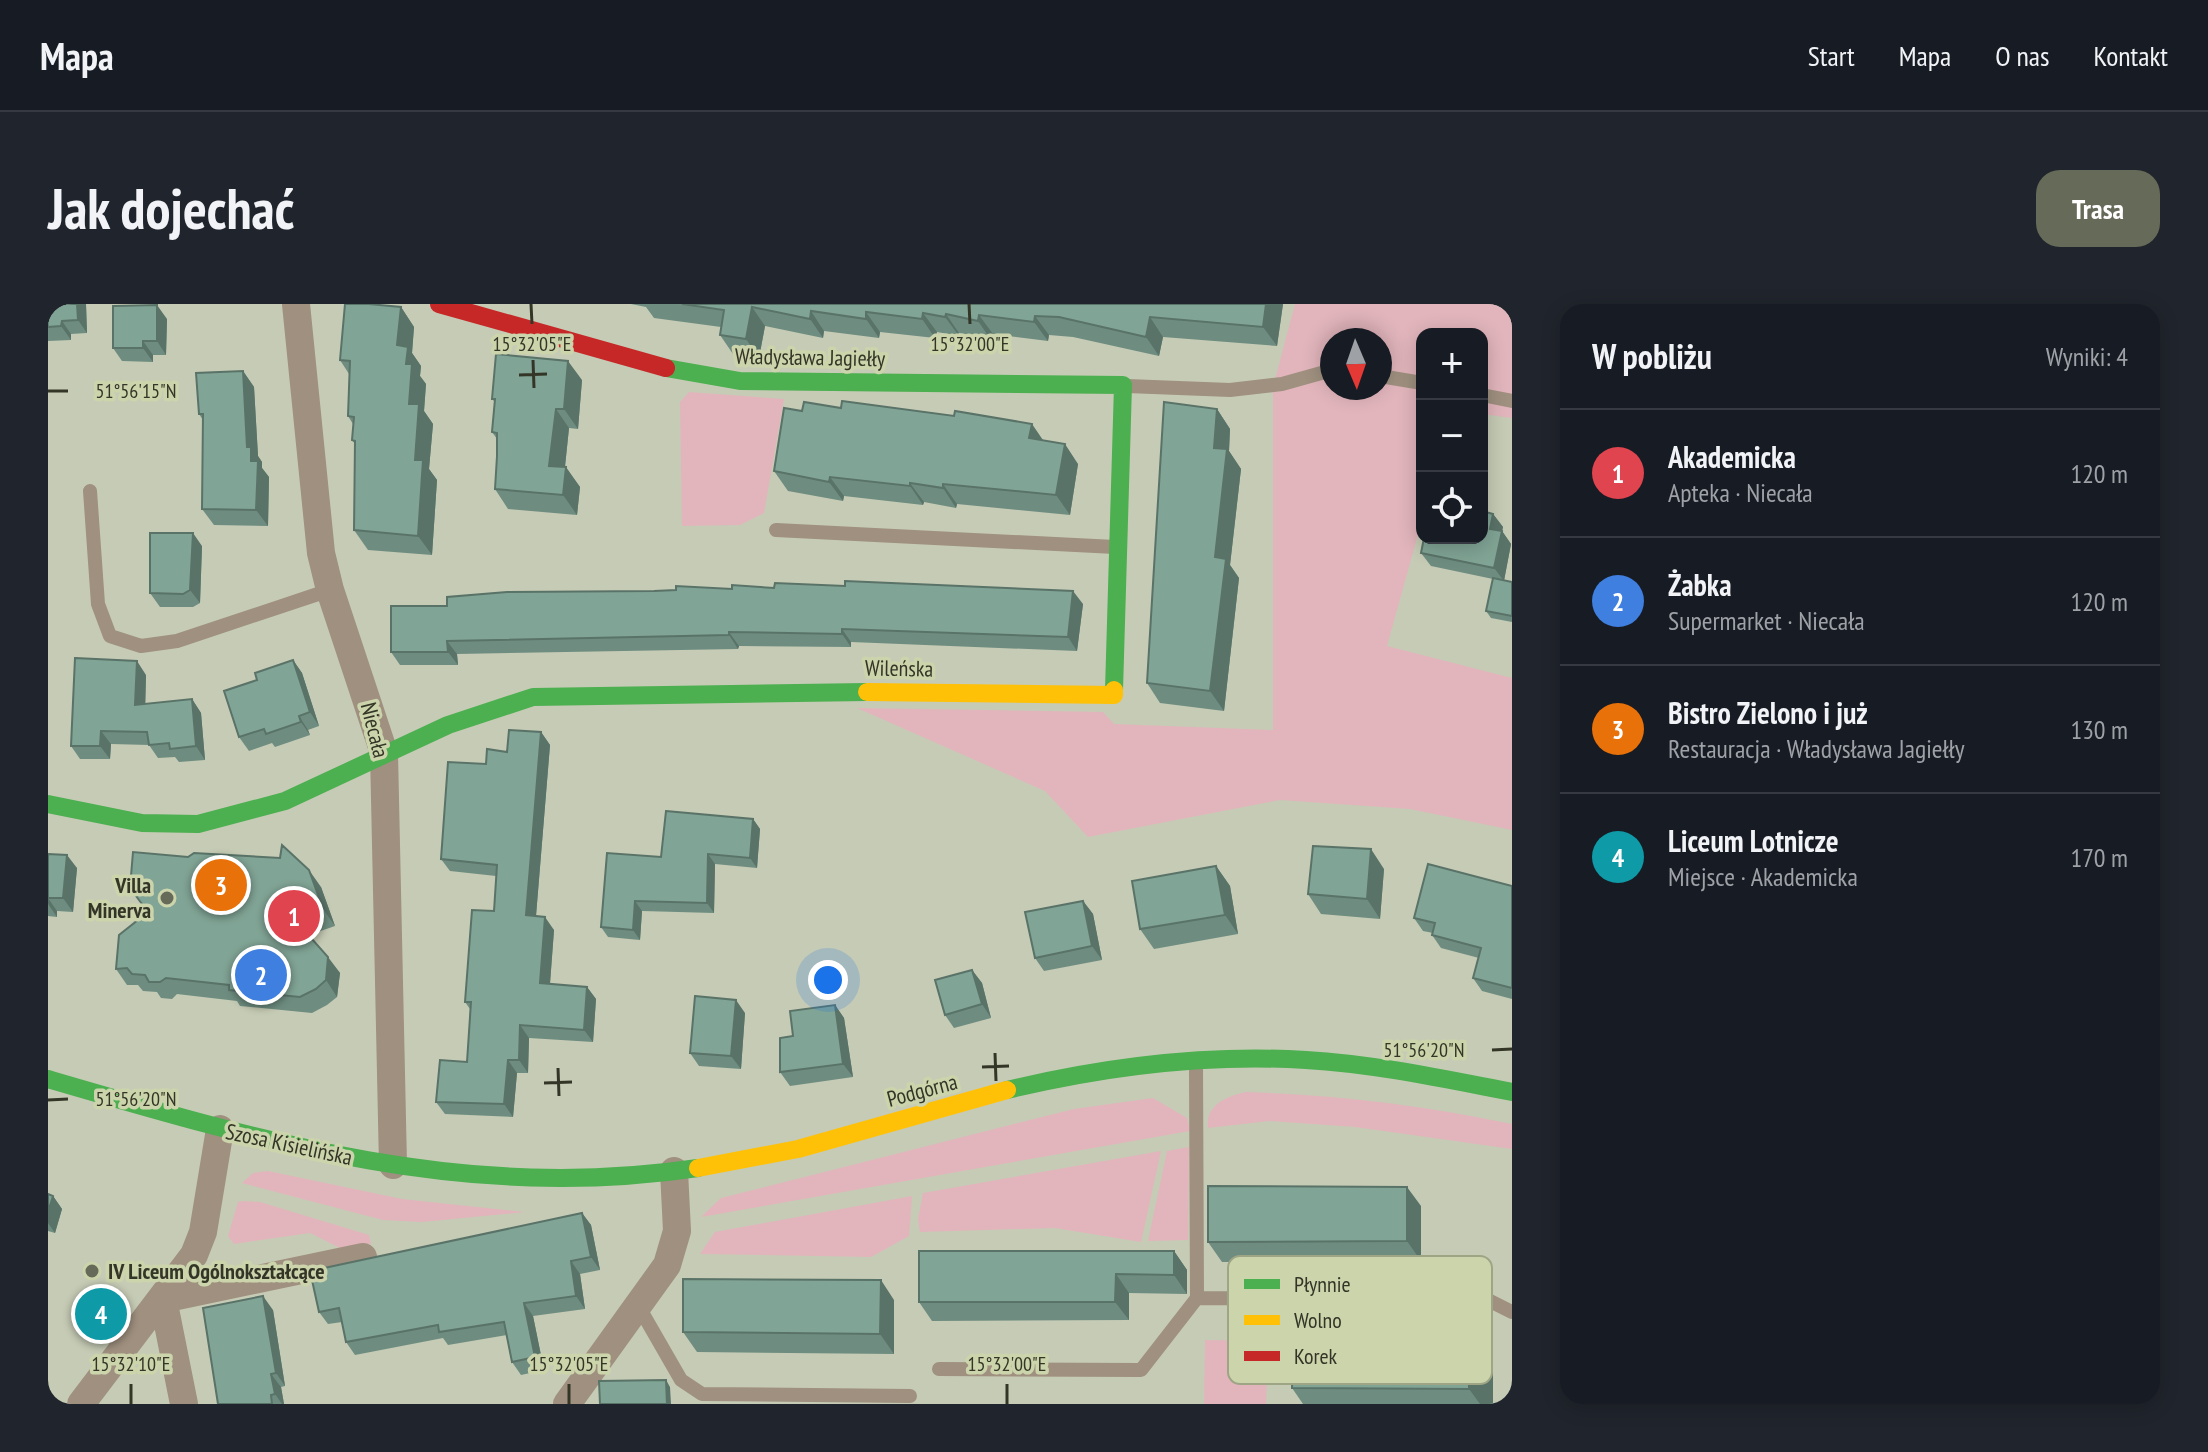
<!DOCTYPE html>
<html lang="pl">
<meta charset="utf-8">
<style>
:root{--surface:#171b24;--page:#20242c;--text:#f1f3f6;--muted:#9ea1a6;--line:#363941;--accent:#666a58}
body{margin:0;font-family:"PT Sans Narrow",sans-serif;background:var(--page);color:var(--text)}
.controls{position:absolute;right:24px;top:24px;display:grid;overflow:hidden;border-radius:16px;box-shadow:0 4px 20px #0003}
.controls button{width:72px;height:72px;display:grid;place-items:center;padding:0;border:0;border-bottom:2px solid var(--line);background:var(--surface);color:var(--text);font:40px sans-serif}
.compass{position:absolute;left:1272px;top:24px;width:72px;height:72px;border-radius:50%;background:var(--surface);box-shadow:0 4px 20px #0003;rotate:178deg}
.you{position:absolute;left:780px;top:676px;width:28px;height:28px;margin:-20px;border:6px solid #fff;border-radius:50%;background:#1a73e8;box-shadow:0 0 0 12px #1a73e833}
.badge{display:grid;place-items:center;width:52px;height:52px;border-radius:50%;background:var(--accent);color:#fff;font-size:26px;font-weight:700}
.pin{position:absolute;translate:-50% -50%;border:4px solid #fff;box-shadow:0 2px 8px #0006}
.list{margin:0;padding:0;list-style:none}
h2{display:flex;justify-content:space-between;align-items:center;height:104px;margin:0;padding:0 32px;font-size:34px}
h2 small{font-size:26px;font-weight:400;color:var(--muted)}
.list li{display:grid;grid-template-columns:52px 1fr auto;gap:24px;align-items:center;box-sizing:border-box;height:128px;padding:0 32px;border-top:2px solid var(--line)}
.list b{display:block;font-size:30px;white-space:nowrap}
.list p{margin:0;font-size:26px;white-space:nowrap;color:var(--muted)}
.list em{font-size:26px;font-style:normal;color:var(--muted)}
.icon{flex:none;width:44px;height:44px;fill:none;stroke:currentColor;stroke-width:2;stroke-linecap:round;stroke-linejoin:round}
.map{position:relative;flex:none;width:1464px;height:1100px;overflow:hidden;border-radius:24px}
header{display:flex;align-items:center;gap:48px;box-sizing:border-box;height:112px;padding:0 40px;background:var(--surface);border-bottom:2px solid var(--line)}
header strong{font-size:38px}
nav{display:flex;gap:44px;margin-inline-start:auto;font-size:28px}
.intro{display:flex;align-items:center;justify-content:space-between;box-sizing:border-box;height:192px;padding:0 48px}
h1{margin:0;font-size:56px}
.button{padding:20px 36px;border-radius:24px;background:var(--accent);color:#fff;font-size:28px;font-weight:700}
main{display:flex;gap:48px;padding:0 48px}
aside{flex:1;background:var(--surface);border-radius:24px;box-shadow:0 4px 20px #0003}
.map>svg:first-child{display:block}
.green{fill:#e2b5bc;fill-rule:evenodd}
.lines{fill:none;stroke-linecap:round;stroke-linejoin:round}
.lane{stroke:#9f907f;stroke-width:14}
.street{stroke:#9f907f;stroke-width:28}
.fast{stroke:#4caf50;stroke-width:18}
.slow{stroke:#ffc107;stroke-width:18}
.jam{stroke:#c62828;stroke-width:18}
.wall{fill:#6e8d80}
.shaded-wall{fill:#5a7368}
.building{fill:#80a495;stroke:#5a7368;stroke-width:2}
.ticks{fill:none;stroke:#333626;stroke-width:3}
.poi-dot{fill:#666a58;stroke:#ccd4ac;stroke-width:3}
.labels{text-anchor:middle;dominant-baseline:central;stroke-width:7;stroke-linejoin:round;paint-order:stroke}
.street-label{font-size:22px;fill:#333626;stroke:#ccd4ac}
.poi-label{font-size:22px;font-weight:bold;fill:#333626;stroke:#ccd4ac;text-anchor:end}
.key{fill:#ccd4ac;stroke:#9ea584;stroke-width:2}
.key-label{font-size:22px;fill:#333626}
.ticks-label{font-size:20px;text-anchor:middle;fill:#333626;stroke:#ccd4ac;stroke-width:7;stroke-linejoin:round;paint-order:stroke}
</style>
<header>
<strong>Mapa</strong>
<nav><a>Start</a><a>Mapa</a><a>O nas</a><a>Kontakt</a></nav>
</header>
<div class="intro"><h1>Jak dojechać</h1><a class="button">Trasa</a></div>
<main>
<div class="map">
<svg width="1464" height="1100" viewBox="0 0 1464 1100">
<rect width="100%" height="100%" fill="#c6cbb5"/>
<!-- green -->
<path class="green" d="M1247 0H1464V114L1434 110V30H1374V216L1339 342 1464 374V526L1362 505 1232 496 1040 533 997 487 809 404 1055 408 1066 420 1225 426V83ZM1284 36H1332V84H1284Z
M641 88 736 95 716 209 692 221 634 222 632 98Z
M1198 788C1289 791 1375 801 1464 820V845L1307 823 1221 817 1160 824C1157 801 1179 792 1198 788Z
M1105 794 1139 814 1142 827 653 913 673 894 1026 805Z
M1141 843 1140 936 1100 937 1119 847Z
M1113 847 1093 938 1007 924 872 928 870 915 875 889Z
M220 867 354 895 477 908 374 918 335 916 194 879 205 869Z
M864 892 861 932 823 953 652 950 667 928Z
M195 897 212 898 321 931 323 940 294 945 262 929 186 940 180 932 190 898Z
M1157 1036 1220 1037 1218 1100H1156Z"/>
<g class="lines">
<!-- lane -->
<path class="lane" d="M1332 72 1374 79
M1079 82 1182 86 1234 80 1284 66
M1434 91 1464 97
M42 187 50 300 62 332 93 342 129 337 282 286
M728 226 1067 243
M1148 759 1149 994
M591 1003 633 1076 654 1090 862 1092
M891 1065 1093 1066 1149 994 1438 995 1464 1008"/>
<!-- street -->
<path class="street" d="M248 0 273 249 282 286 336 449 345 861
M33 1100 146 951 155 928 172 825
M136 1100 115 995 315 953
M519 1100 619 961 629 927 626 867"/>
<!-- fast -->
<path class="fast" d="M618 64 692 77 1075 81 1066 386
M0 500 94 519 150 520 237 497 400 421 485 393 819 388
M0 775C219 839 419 898 650 864
M959 786C1055 763 1159 750 1258 756 1327 760 1396 775 1464 788"/>
<!-- slow -->
<path class="slow" d="M819 388 1066 391V386
M650 864 750 845 959 786"/>
<!-- jam -->
<path class="jam" d="M391 0 618 64"/>
</g>
<!-- wall -->
<path class="wall" d="M0 0H38L39 29 23 30V36L0 37Z
M583 0H1235L1229 42 1115 33 1111 52 1025 33 1001 31 1000 37 945 30 943 36 911 29V32L889 28 887 34 832 28 831 34 776 27 775 34 717 22 711 54 685 50 672 31 673 23 606 14 598 3Z
M353 3 366 23 364 49 373 62 372 72 378 80 376 107 385 120 381 165 389 176 384 251 320 246 306 226 307 140 304 136 305 120 300 112 301 70 292 56Z
M119 15 118 51H105V58L74 57 65 44Z
M195 67 206 83 210 152 214 158V164L221 173 220 222 166 221 154 205 155 116 151 110Z
M534 76 530 125 521 124 517 163 532 183 529 211 460 205 447 185 449 152V135L444 128 447 98 444 95Z
M1169 105 1182 125 1181 147 1193 165 1182 261 1191 274 1176 407 1112 399 1099 379Z
M754 107 995 136 1030 160 1022 211 909 200 908 204 876 198 875 201 796 192 795 197 740 187 726 167Z
M1445 210 1455 223 1454 227 1463 240 1456 276 1464 278V318L1443 314 1438 307 1445 275 1383 262 1373 249Z
M154 242 152 299 145 303H112L102 289Z
M726 284 1035 300 1029 347 803 338V343L691 342 690 345 409 350 410 361H352L343 348 399 302 606 287Z
M245 356 254 369 271 422 260 426 262 431 227 443 224 439 201 447 191 433Z
M98 371 97 400 144 395 153 409 157 456 131 458 127 453 110 454 101 441 63 440 62 455H32L23 442Z
M493 428 502 441 488 612 506 626 502 680 539 683 548 695 545 738 481 734 480 769H469L465 813 397 810 388 798 419 758 422 705 417 698 446 607 448 572 402 567 393 555 438 460Z
M705 515 712 525 709 564 667 560 666 609 594 607 592 636 560 633 553 623 613 553Z
M0 550 29 564 25 608 9 607V613L0 612Z
M1168 562 1182 582 1190 630 1106 645 1092 625Z
M1336 565 1332 615 1273 610 1260 590Z
M1464 582V695L1434 687 1425 674 1431 654 1393 644 1384 631 1385 629 1375 627 1366 614Z
M273 583 287 622 261 631 292 669 289 693 279 701 264 709 192 702 189 697 129 690 124 695 113 694 109 688 95 687 90 681H79L68 665 99 608 82 584Z
M1035 597 1045 610 1054 656 996 667 987 654Z
M924 666 934 679 943 714 906 724 897 711Z
M787 701 796 714 805 773 742 782 732 768 745 732Z
M697 709 693 765 651 762 642 749Z
M0 890 5 892 14 905 7 929 0 927Z
M1373 902V957L1174 958 1160 938Z
M534 909 543 921 552 966 532 970 537 1005 485 1012 496 1066 473 1071 464 1058 459 1031 400 1041 395 1034 307 1051 298 1038 294 1018 280 1020 271 1008Z
M1126 947 1139 966V990L1081 989V1016L884 1017 871 998Z
M846 996V1050L649 1048 635 1028Z
M225 1006 237 1082 233 1083 236 1100H170Z
M1445 1065V1100H1255L1244 1084Z"/>
<!-- shaded-wall -->
<path class="shaded-wall" d="M29 0H38L39 29 30 16Z
M1218 0H1235L1229 42 1215 23Z
M109 1 119 15 118 51 109 37Z
M353 3 366 23 364 49 373 62 372 72 378 80 376 107 385 120 381 165 389 176 384 251 370 232 358 60 349 41Z
M704 3 717 22 711 54 698 35Z
M763 7 776 27 775 34 762 15Z
M818 8 832 28 831 34 818 15Z
M875 9 889 28 887 34 874 15Z
M898 10 911 29V32L897 13Z
M931 11 945 30 943 36 930 17Z
M987 12 1001 31 1000 37 986 18Z
M1102 13 1115 33 1111 52 1098 33Z
M14 17 23 30V36L13 22Z
M95 37 105 51V58L95 44Z
M520 57 534 76 530 125 516 105Z
M195 67 206 83 210 152 214 158V164L221 173 220 222 208 206 199 143Z
M508 105 521 124 515 181 501 162Z
M1169 105 1182 125 1181 147 1193 165 1182 261 1191 274 1176 407 1162 387 1166 144Z
M984 120 997 139 981 134Z
M1017 140 1030 160 1022 211 1008 191Z
M518 163 532 183 529 211 515 191Z
M782 173 796 192 795 197 781 178Z
M862 179 876 198 875 201 862 182Z
M895 180 909 200 908 204 895 184Z
M1445 210 1455 223 1454 227 1463 240 1456 277 1446 264 1442 225Z
M145 229 154 242 152 299 142 286Z
M1025 287 1035 300 1029 347 1020 333Z
M794 325 803 338V343L794 330Z
M681 328 691 342 690 345 681 331Z
M399 337 409 350 410 361 400 348Z
M245 356 254 369 271 422 262 408Z
M89 357 98 371 97 415 87 401Z
M144 395 153 409 157 456 148 442Z
M251 412 260 426 262 431 253 418Z
M53 427 63 440 62 455 52 442Z
M493 428 502 441 487 624 478 611Z
M705 515 712 525 709 564 702 554Z
M1323 545 1336 565 1332 615 1319 595Z
M660 550 667 560 666 609 659 599Z
M19 551 29 564 25 608 15 594Z
M1168 562 1182 582 1190 630 1177 611Z
M261 566 273 583 287 622 275 605Z
M0 594 9 607V613L0 600Z
M587 597 594 607 592 636 585 626Z
M1035 597 1045 610 1054 656 1044 642Z
M497 613 506 626 501 692 492 679Z
M280 653 292 669 289 693 278 676Z
M924 666 934 679 943 714 934 700Z
M539 683 548 695 545 738 536 726Z
M688 696 697 709 693 765 683 752Z
M787 701 796 714 805 773 795 760Z
M472 721 481 734 480 769 471 756Z
M460 756 469 769 465 813 456 800Z
M1359 883 1373 902V957L1359 937Z
M5 892 14 905 7 929 0 919V908Z
M534 909 543 921 552 966 543 953Z
M1126 947 1139 966V990L1126 971Z
M523 957 532 970 537 1005 528 992Z
M1068 970 1081 989V1016L1067 998Z
M833 976 846 996V1050L832 1030Z
M215 992 225 1006 237 1082 228 1069Z
M476 999 485 1012 496 1066 487 1053Z
M1421 1031 1445 1065V1100H1432L1421 1085Z
M223 1070 233 1083 236 1100H234L227 1090Z
M618 1076 622 1083 623 1100H619Z"/>
<!-- building -->
<path class="building" d="M0 0H29L30 16 14 17 13 22 0 23Z
M297 0H321L353 3 349 41 360 43 358 60H364L361 100H371L367 156H375L370 232 306 226 307 137 304 136 306 113 300 112 302 57 292 56Z
M634 0H1218L1215 23 1102 13 1098 33 1011 13 987 12 986 18 931 11 930 17 898 10 897 13 875 9 874 15 818 8V15L763 7 762 15 704 3 698 35 672 31 676 6Z
M109 1V37H95V44H65V2Z
M448 50 520 57 516 105H508L501 162 518 163 515 191 447 185 449 152V129L444 128 447 95H444Z
M195 67 199 143H203V157H210L208 206 154 205 155 110H151L148 69Z
M794 97 906 112 907 107 984 120 981 134 1017 140 1008 191 895 180V184L862 179V182L782 173 781 178 726 167 736 104 754 107 756 98 793 104Z
M1116 98 1169 105 1166 144 1179 145 1167 253 1178 255 1162 387 1099 379Z
M1434 207 1445 210 1442 225 1454 227 1446 264 1373 249 1376 234H1434Z
M102 229H145L142 286 135 290 102 289Z
M1445 274 1464 278V312L1438 307Z
M797 277 1025 287 1020 333 794 325V330L681 328V331L399 337 400 348H343V302H399V293L459 288 606 287 628 286V282L684 285V281L726 284 727 279 797 282Z
M27 354 89 357 87 401 144 395 148 442 122 445 121 439 101 441 99 428 53 427 52 442H23Z
M245 356 262 408 251 412 253 418 218 430 216 425 191 433 176 387 209 376 207 369Z
M461 426 493 428 478 611 497 613 492 679 539 683 536 726 472 721 471 756H460L456 800 388 798 392 756 419 758 423 698H417L424 606 446 607 449 561 393 555 400 458 438 460 439 445 459 448Z
M618 507 705 515 702 554 660 550 659 599 587 597 585 626 553 623 559 549 613 553Z
M234 541 261 566 275 605 247 616 280 653 278 676 268 685 252 693 181 686V681L118 674 112 678H101L97 671 84 670 79 664 68 665 71 631 100 608 82 584 85 548 140 553 146 549 232 554Z
M1265 542 1323 545 1319 595 1260 590Z
M0 550 19 551 15 594H0Z
M1380 560 1464 582V684L1425 674 1433 644 1384 631 1387 619 1366 614Z
M1168 562 1177 611 1092 625 1084 577Z
M1035 597 1044 642 987 654 977 608Z
M924 666 934 700 897 711 887 676Z
M647 692 688 696 683 752 642 749Z
M787 701 795 760 732 768V734L745 732 742 707Z
M1160 882 1359 883V937L1160 938Z
M0 890 5 892 0 908Z
M534 909 543 953 523 957 528 992 476 999 487 1053 464 1058 456 1018 391 1028 390 1021 298 1038 291 1004 271 1008 262 967Z
M871 947H1126V971L1068 970 1067 998H871Z
M635 975 833 976 832 1030 635 1028Z
M215 992 228 1069 223 1070 227 1090 223 1091 224 1100H170L155 1004Z
M1245 1031H1421V1085L1244 1084Z
M618 1076 619 1100H552L551 1077Z"/>
<!-- ticks -->
<path class="ticks" d="M483 0 484 20M921 0 922 20M485 56 486 84M471 71 499 70M0 87H20M1444 746 1464 745M947 749 948 777M934 763 961 762M510 764 511 792M496 779 524 778M0 796 20 795M83 1080V1100M521 1080V1100M959 1080V1100"/>
<!-- markers -->
<g class="poi-dot">
<circle cx="119" cy="594" r="8"/>
<circle cx="44" cy="967" r="8"/>
</g>
<g class="labels">
<!-- street labels -->
<g class="street-label">
<text transform="translate(762 53) rotate(1)">Władysława Jagiełły</text>
<text transform="translate(851 364) rotate(1)">Wileńska</text>
<text transform="translate(327 426) rotate(76)">Niecała</text>
<text transform="translate(874 786) rotate(-15)">Podgórna</text>
<text transform="translate(241 840) rotate(12)">Szosa Kisielińska</text>
</g>
<!-- poi labels -->
<g class="poi-label">
<text x="103" y="581">Villa<tspan x="103" dy="25">Minerva</tspan></text>
<text x="60" y="967" text-anchor="start">IV Liceum Ogólnokształcące</text>
</g>
</g>
<!-- legend -->
<rect x="1180" y="952" width="264" height="128" rx="12" class="key"/>
<rect x="1196" y="975" width="36" height="10" fill="#4caf50"/>
<rect x="1196" y="1011" width="36" height="10" fill="#ffc107"/>
<rect x="1196" y="1047" width="36" height="10" fill="#c62828"/>
<g class="key-label">
<text x="1246" y="988">Płynnie</text>
<text x="1246" y="1024">Wolno</text>
<text x="1246" y="1060">Korek</text>
</g>
<g class="ticks-label">
<text x="484" y="47">15°32'05"E</text>
<text x="922" y="47">15°32'00"E</text>
<text x="88" y="94">51°56'15"N</text>
<text x="1376" y="753">51°56'20"N</text>
<text x="88" y="802">51°56'20"N</text>
<text x="83" y="1067">15°32'10"E</text>
<text x="521" y="1067">15°32'05"E</text>
<text x="959" y="1067">15°32'00"E</text>
</g>
</svg>
<div class="controls">
<button>+</button>
<button>−</button>
<button><svg class="icon" aria-label="locate" viewBox="0 0 24 24"><circle cx="12" cy="12" r="6"/><path d="M12 2v4M12 18v4M2 12h4M18 12h4"/></svg></button>
</div>
<svg class="compass" viewBox="-18 -18 36 36"><path d="M0-13l5 13h-10z" fill="#e53935"/><path d="M0 13l5-13h-10z" fill="#9ea1a6"/></svg>
<div class="you"></div>
<div class="pin badge" style="left:246px;top:612px;background:#e0444e">1</div>
<div class="pin badge" style="left:213px;top:671px;background:#3f7fe0">2</div>
<div class="pin badge" style="left:173px;top:581px;background:#e8710a">3</div>
<div class="pin badge" style="left:53px;top:1010px;background:#0f9aa8">4</div>
</div>
<aside>
<h2>W pobliżu<small>Wyniki: 4</small></h2>
<ul class="list">
<li><span class="badge" style="background:#e0444e">1</span><div><b>Akademicka</b><p>Apteka · Niecała</p></div><em>120 m</em></li>
<li><span class="badge" style="background:#3f7fe0">2</span><div><b>Żabka</b><p>Supermarket · Niecała</p></div><em>120 m</em></li>
<li><span class="badge" style="background:#e8710a">3</span><div><b>Bistro Zielono i już</b><p>Restauracja · Władysława Jagiełły</p></div><em>130 m</em></li>
<li><span class="badge" style="background:#0f9aa8">4</span><div><b>Liceum Lotnicze</b><p>Miejsce · Akademicka</p></div><em>170 m</em></li>
</ul>
</aside>
</main>
